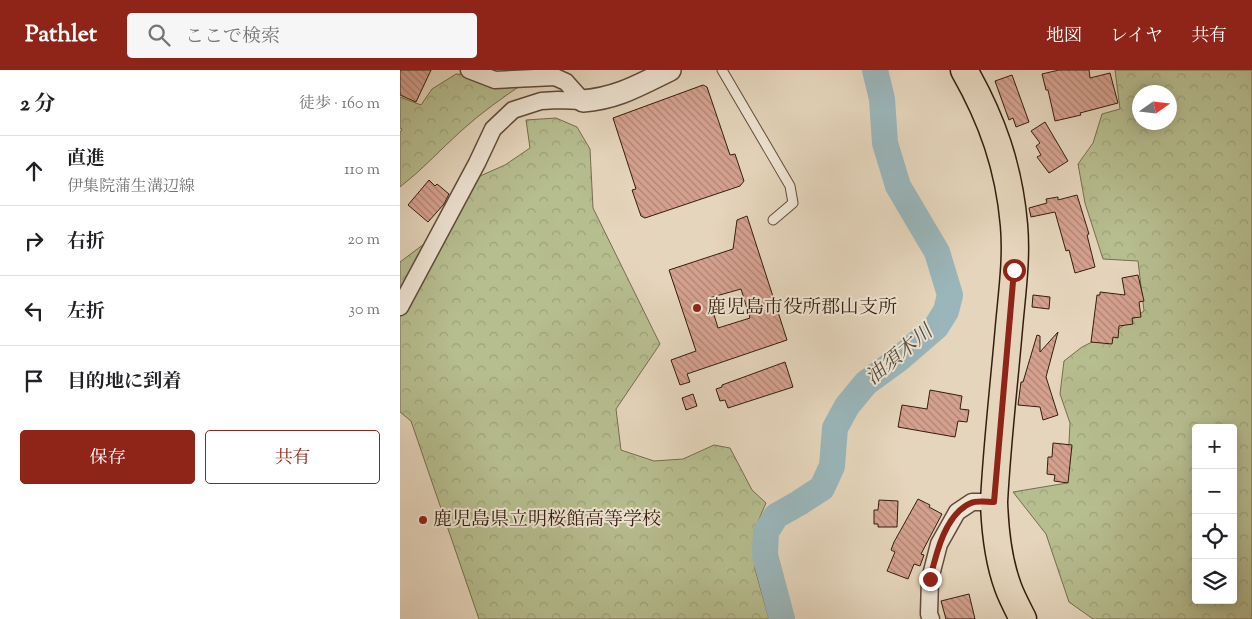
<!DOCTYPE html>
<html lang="ja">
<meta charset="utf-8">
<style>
:root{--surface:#fff;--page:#f6f6f6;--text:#202124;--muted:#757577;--line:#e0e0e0;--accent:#8f2418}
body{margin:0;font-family:"Sorts Mill Goudy","Noto Serif JP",serif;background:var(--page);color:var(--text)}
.controls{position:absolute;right:15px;bottom:15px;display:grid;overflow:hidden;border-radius:5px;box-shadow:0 2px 12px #0003}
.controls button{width:45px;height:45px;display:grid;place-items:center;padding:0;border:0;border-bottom:1px solid var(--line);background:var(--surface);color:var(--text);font:25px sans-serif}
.compass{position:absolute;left:732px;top:15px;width:45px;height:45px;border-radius:50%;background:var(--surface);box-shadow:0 2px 12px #0003;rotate:76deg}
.stop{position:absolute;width:15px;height:15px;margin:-11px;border:4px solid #8f2418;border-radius:50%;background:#fff}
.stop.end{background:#8f2418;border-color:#fff;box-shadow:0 1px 5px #0008}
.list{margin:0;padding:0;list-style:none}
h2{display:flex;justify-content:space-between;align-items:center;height:65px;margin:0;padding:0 20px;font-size:21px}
h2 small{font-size:16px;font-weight:400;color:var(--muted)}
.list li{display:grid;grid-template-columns:32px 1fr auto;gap:15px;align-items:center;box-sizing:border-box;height:70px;padding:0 20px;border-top:1px solid var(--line)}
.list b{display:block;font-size:19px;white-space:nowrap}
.list p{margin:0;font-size:16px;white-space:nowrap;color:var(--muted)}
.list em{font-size:16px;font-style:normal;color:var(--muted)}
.actions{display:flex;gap:10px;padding:15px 20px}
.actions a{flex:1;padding:11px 0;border:1px solid var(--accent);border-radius:5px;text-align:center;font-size:18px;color:var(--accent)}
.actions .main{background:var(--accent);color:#fff}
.icon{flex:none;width:28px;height:28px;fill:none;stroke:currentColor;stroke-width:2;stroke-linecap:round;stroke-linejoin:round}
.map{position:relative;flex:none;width:852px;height:549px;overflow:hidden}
header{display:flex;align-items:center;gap:30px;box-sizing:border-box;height:70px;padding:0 25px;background:var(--accent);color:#fff}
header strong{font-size:24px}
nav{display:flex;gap:28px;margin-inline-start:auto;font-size:18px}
.search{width:350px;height:45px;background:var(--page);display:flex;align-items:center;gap:12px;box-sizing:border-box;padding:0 18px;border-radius:5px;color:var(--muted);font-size:19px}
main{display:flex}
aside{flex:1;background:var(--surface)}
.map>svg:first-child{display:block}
.forest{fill:url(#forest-crowns);stroke:#766d4e;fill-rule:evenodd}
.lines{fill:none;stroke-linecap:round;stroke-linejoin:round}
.river{stroke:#9ab6bb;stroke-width:26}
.building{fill:url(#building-back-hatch);stroke:#351d0e;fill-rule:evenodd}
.service-casing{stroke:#614b3a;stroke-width:11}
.minor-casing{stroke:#614b3a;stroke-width:19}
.tertiary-casing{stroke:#614b3a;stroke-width:24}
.primary-casing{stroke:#351d0e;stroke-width:29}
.service{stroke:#eee4d3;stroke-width:9}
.minor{stroke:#eee4d3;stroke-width:16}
.tertiary{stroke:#eee4d3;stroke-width:21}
.primary{stroke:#e5d5bc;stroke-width:26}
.route{stroke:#8f2418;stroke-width:6}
.poi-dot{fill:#8f2418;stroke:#eee4d3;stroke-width:2}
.labels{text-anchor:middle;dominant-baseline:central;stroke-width:4;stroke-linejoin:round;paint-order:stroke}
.poi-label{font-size:19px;fill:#351d0e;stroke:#eee4d3;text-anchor:start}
.water-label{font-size:20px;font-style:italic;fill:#534b42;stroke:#eee4d3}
</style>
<header>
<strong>Pathlet</strong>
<div class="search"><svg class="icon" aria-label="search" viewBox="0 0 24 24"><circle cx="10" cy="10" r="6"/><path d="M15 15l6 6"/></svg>ここで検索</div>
<nav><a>地図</a><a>レイヤ</a><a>共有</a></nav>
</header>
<main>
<aside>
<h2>2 分<small>徒歩 · 160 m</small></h2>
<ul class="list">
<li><svg class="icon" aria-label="ahead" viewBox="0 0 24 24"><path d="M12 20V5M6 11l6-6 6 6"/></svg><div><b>直進</b><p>伊集院蒲生溝辺線</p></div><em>110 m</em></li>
<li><svg class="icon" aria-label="right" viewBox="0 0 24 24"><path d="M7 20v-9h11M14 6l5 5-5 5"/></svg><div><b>右折</b></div><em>20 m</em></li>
<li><svg class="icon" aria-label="left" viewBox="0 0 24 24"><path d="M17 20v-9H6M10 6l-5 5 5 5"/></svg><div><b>左折</b></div><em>30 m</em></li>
<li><svg class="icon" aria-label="arrive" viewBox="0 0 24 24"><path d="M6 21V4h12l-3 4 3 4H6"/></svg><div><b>目的地に到着</b></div></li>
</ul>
<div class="actions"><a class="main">保存</a><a>共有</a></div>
</aside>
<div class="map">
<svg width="852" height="549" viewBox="0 0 852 549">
<defs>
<pattern id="forest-crowns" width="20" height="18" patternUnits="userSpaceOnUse" patternTransform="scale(1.25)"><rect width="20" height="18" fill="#b6bd8f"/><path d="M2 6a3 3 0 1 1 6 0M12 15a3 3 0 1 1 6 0" fill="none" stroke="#9da27a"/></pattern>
<pattern id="building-back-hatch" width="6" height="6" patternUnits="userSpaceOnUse" patternTransform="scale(1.25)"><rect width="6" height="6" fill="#d5a18f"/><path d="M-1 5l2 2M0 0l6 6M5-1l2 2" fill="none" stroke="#ae8373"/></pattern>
</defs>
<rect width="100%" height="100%" fill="#e5d5bc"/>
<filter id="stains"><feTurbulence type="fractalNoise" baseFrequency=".004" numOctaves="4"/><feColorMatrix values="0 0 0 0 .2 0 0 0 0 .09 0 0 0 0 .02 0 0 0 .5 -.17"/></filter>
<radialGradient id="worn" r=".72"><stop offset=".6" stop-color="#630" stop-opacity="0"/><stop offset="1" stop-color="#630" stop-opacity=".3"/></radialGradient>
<!-- forest -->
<path class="forest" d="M715 0H852V549H693L669 532 646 464 613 422 667 413 670 353 660 324 664 291 682 277 720 258 744 241 738 191 703 189 685 133 678 94 693 73 702 44 720 39ZM740 22H770V52H740ZM796 358H833V530H796Z
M56 4 84 6 126 12C103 27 81 43 61 61 40 80 22 100 0 117V63L2 59 0 58V27L21 35 32 19Z
M156 48 177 57 190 79 193 138 260 274 216 339 221 380 254 391 283 389 314 375 330 378 352 420 366 433 356 456 355 499 369 549H79L11 351 0 342V192L44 159 71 110 105 95 130 78 126 50Z"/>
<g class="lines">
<!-- river -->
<path class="river" d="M382 549 365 485 366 462 376 446 399 433 422 418 432 396 435 358 447 336 466 313 499 289 536 257 546 241 550 225 537 182 498 116 485 73 482 29 475 0"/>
</g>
<!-- building -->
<path class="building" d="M0 0H31L16 32 0 25Z
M659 0H689L690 8 710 3 718 33 680 43 681 45 655 51 648 20H646L642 4Z
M612 5 629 52 616 57 613 48 609 50 595 11Z
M303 15 307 17 330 85 335 84 344 111 340 116 245 148 241 146 232 120 236 119 213 48Z
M645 52 668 91 649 103 637 87 641 85 636 76 640 73 631 61Z
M29 110 35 116 37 114 49 124 44 134 28 152 8 135Z
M677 125 689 164 687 165 695 197 675 203 669 180 666 181 655 142 631 147 629 138 647 133 646 129 658 127V130Z
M347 146 387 270 287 304 290 312 280 315 271 290 296 281 269 200 333 179 337 150ZM341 219 350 248 318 258 309 228Z
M738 205 744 231 739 232 741 247 732 248 733 254 719 256 718 268 713 267 712 274 691 272 697 225H700V222L725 225 722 208Z
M633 225 650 227 649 239 632 237Z
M658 262 646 307 658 345 643 350 640 337 618 335 621 312H623L637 265 640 266V282Z
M385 292 393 317 328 338 325 330 320 331 316 319 322 317V315Z
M530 320 562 326 560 339 569 340 567 352 558 351 555 367 498 357 502 335 527 339Z
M293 324 297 336 286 340 282 328Z
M653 373 672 375 668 413 654 411 655 405 647 404 648 387H652Z
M518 429 530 435 529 437 542 444 521 484 524 485 520 496 514 494 508 509 487 501 495 482 491 480 494 472Z
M479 430 498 431 497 457H478V454H474V440H478Z
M569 524 575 549H546L541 531Z"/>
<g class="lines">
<defs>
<path id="service" d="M322 0 390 116 393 133 373 150"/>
<path id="minor" d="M69 0 95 10 155 7 166 12 183 31
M0 237 77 93 93 59 113 40 141 31 158 30 183 31
M531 549 529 544 530 509 539 474 557 442 572 432H594"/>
<path id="tertiary" d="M183 31C218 28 239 15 270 0"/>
<path id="primary" d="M564 0C592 49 609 97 614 155 617 189 612 223 609 257 604 315 597 374 594 432 595 461 598 490 608 517 612 528 618 539 623 549"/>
</defs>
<!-- service casing -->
<use href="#service" class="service-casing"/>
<!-- minor casing -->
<use href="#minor" class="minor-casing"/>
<!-- tertiary casing -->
<use href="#tertiary" class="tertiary-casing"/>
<!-- primary casing -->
<use href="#primary" class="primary-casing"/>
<!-- service -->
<use href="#service" class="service"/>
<!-- minor -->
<use href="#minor" class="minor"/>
<!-- tertiary -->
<use href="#tertiary" class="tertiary"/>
<!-- primary -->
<use href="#primary" class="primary"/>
</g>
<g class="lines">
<!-- route -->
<path class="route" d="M530 509C536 484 545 444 571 433 577 430 587 432 594 432L614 200"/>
</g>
<!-- markers -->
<g class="poi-dot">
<circle cx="297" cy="238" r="5"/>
<circle cx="23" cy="450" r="5"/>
</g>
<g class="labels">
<!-- poi labels -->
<g class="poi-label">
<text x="307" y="238">鹿児島市役所郡山支所</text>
<text x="33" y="450">鹿児島県立明桜館高等学校</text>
</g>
<!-- water labels -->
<g class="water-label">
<text transform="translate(500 286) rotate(-40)">油須木川</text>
</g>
</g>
<rect width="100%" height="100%" filter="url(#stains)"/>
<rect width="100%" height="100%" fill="url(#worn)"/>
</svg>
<div class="controls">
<button>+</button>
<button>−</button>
<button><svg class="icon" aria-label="locate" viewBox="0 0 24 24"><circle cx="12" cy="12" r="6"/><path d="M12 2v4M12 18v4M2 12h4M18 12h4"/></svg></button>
<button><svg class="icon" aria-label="layers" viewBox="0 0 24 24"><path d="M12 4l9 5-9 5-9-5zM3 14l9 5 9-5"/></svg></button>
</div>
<svg class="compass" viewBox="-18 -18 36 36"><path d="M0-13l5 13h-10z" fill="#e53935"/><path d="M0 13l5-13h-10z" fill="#757577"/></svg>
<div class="stop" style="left:614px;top:200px"></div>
<div class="stop end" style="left:530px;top:509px"></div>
</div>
</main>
